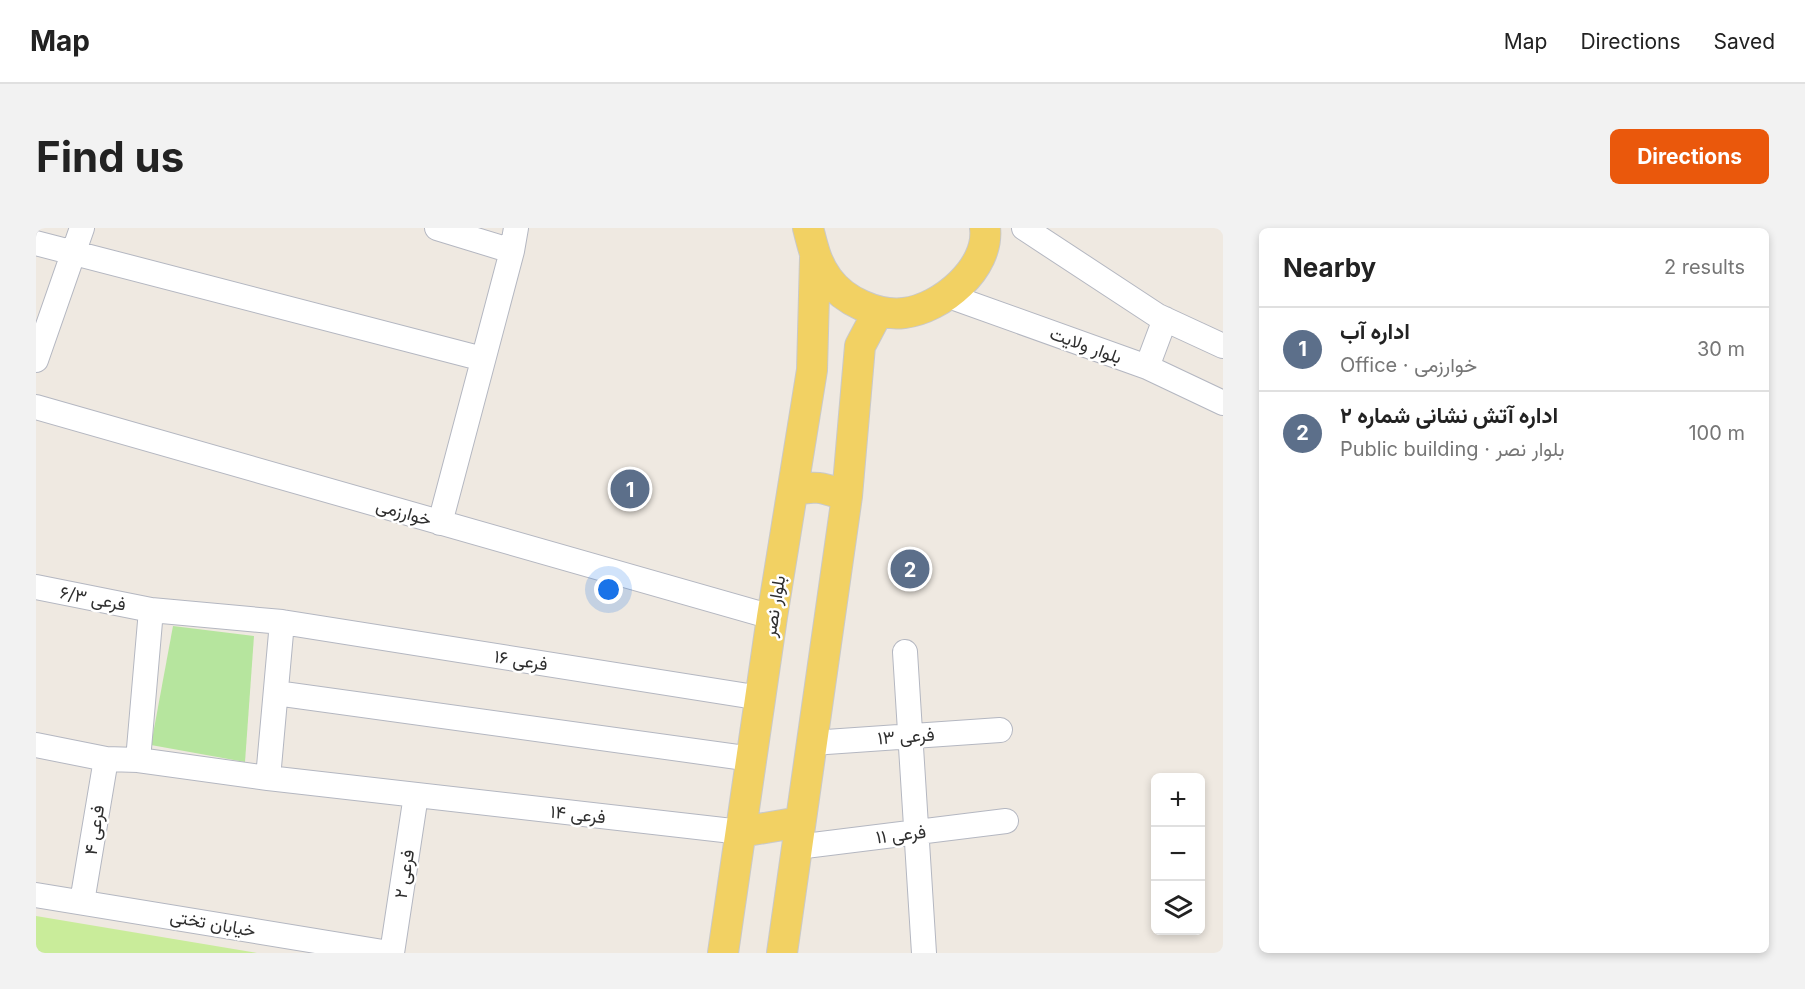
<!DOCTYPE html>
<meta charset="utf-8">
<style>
:root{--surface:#fff;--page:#f2f2f2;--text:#222;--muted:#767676;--line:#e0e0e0;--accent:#ea580c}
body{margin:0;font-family:Inter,Vazirmatn,sans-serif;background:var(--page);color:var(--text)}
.controls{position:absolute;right:18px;bottom:18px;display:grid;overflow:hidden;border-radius:9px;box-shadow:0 3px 9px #0003}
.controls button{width:54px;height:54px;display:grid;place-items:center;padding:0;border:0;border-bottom:2px solid var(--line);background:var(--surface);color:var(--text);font:30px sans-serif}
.you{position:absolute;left:573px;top:362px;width:21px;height:21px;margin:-15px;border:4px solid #fff;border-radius:50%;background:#1a73e8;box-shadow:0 0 0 9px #1a73e833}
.badge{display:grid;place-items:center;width:39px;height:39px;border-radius:50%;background:var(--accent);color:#fff;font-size:20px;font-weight:700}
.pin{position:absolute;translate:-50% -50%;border:3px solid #fff;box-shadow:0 2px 6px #0006}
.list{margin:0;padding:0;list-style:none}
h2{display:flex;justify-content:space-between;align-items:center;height:78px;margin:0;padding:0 24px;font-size:26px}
h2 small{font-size:20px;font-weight:400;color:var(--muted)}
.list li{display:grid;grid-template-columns:39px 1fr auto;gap:18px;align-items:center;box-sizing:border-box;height:84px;padding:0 24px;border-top:2px solid var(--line)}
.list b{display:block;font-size:22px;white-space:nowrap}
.list p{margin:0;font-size:20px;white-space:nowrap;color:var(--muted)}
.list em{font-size:20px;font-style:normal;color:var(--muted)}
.icon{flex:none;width:33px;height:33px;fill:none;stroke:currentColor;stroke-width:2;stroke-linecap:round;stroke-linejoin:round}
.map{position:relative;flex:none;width:1187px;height:725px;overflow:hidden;border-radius:9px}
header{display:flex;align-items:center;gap:36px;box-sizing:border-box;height:84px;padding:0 30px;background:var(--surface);border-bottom:2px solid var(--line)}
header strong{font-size:28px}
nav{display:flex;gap:33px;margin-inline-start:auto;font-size:21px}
.intro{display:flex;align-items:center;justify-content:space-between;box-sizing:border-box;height:144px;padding:0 36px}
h1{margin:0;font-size:42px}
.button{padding:15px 27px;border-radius:9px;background:var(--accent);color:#fff;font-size:21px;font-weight:700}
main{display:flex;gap:36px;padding:0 36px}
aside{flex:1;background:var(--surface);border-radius:9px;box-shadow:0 3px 9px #0003}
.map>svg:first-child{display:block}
.green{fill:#b6e59e}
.pitch{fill:#c9ec9a}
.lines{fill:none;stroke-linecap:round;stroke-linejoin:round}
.minor-casing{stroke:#b4b7c1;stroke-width:26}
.major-casing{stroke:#c9c9c9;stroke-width:32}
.minor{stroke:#fff;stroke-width:24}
.major{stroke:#f2d163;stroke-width:30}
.labels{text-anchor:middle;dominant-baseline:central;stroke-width:5;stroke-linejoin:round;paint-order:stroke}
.street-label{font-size:18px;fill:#2e2e2e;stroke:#fff}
</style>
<header>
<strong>Map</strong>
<nav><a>Map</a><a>Directions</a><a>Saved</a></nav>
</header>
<div class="intro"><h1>Find us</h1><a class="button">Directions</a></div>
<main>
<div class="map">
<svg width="1187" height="725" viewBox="0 0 1187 725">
<rect width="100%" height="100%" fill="#efe9e1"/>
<!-- green -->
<path class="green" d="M137 398 218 408 209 534 115 517Z"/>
<!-- pitch -->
<path class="pitch" d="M0 688 221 725H0Z"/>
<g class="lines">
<defs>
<path id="minor" d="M401 0 476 23
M988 0 1122 88 1187 118
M0 15 447 131
M910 67 1111 139 1187 175
M0 132 46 0
M1111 139 1129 91
M0 179 736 389
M404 295 476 23 480 0
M0 359 115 382 246 394 725 470
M869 424 888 725
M240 465 716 531
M776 515 964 502
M0 517 70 531 102 532 232 550 705 604
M102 532 115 382
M232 550 246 394
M761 619 970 593
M0 667 353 725
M46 674 70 531
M356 725 380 567"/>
<path id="major" d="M772 0C777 19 780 35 792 51 808 73 841 88 868 85 905 81 954 40 949 0
M757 263C780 256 790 261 811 268
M705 604 764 594
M687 725 736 389 776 142 779 30
M746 725 811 268 824 118 842 84"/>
</defs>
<!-- minor casing -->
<use href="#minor" class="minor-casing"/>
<!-- major casing -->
<use href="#major" class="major-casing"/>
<!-- minor -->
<use href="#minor" class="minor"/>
<!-- major -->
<use href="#major" class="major"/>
</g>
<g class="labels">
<!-- street labels -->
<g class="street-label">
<text transform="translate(1050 117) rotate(20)">بلوار ولایت</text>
<text transform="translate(368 284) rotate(16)">خوارزمی</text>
<text transform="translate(57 370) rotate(11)">فرعی ۶/۳</text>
<text transform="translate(738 378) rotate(-81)">بلوار نصر</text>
<text transform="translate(485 432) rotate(9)">فرعی ۱۶</text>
<text transform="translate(870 508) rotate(-4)">فرعی ۱۳</text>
<text transform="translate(542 586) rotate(6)">فرعی ۱۴</text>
<text transform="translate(58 602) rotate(-81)">فرعی ۴</text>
<text transform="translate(865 606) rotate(-7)">فرعی ۱۱</text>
<text transform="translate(368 646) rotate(-81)">فرعی ۲</text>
<text transform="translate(177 695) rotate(10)">خیابان تختی</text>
</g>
</g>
</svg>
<div class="controls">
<button>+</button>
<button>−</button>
<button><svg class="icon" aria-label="layers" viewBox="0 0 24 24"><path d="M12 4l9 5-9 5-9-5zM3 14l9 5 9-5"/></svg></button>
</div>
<div class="you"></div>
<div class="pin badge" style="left:594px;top:261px;background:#5c6f8a">1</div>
<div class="pin badge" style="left:874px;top:341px;background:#5c6f8a">2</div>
</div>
<aside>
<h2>Nearby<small>2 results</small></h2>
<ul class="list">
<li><span class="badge" style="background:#5c6f8a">1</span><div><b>اداره آب</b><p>Office · خوارزمی</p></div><em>30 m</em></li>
<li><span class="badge" style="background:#5c6f8a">2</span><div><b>اداره آتش نشانی شماره ۲</b><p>Public building · بلوار نصر</p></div><em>100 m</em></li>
</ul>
</aside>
</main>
